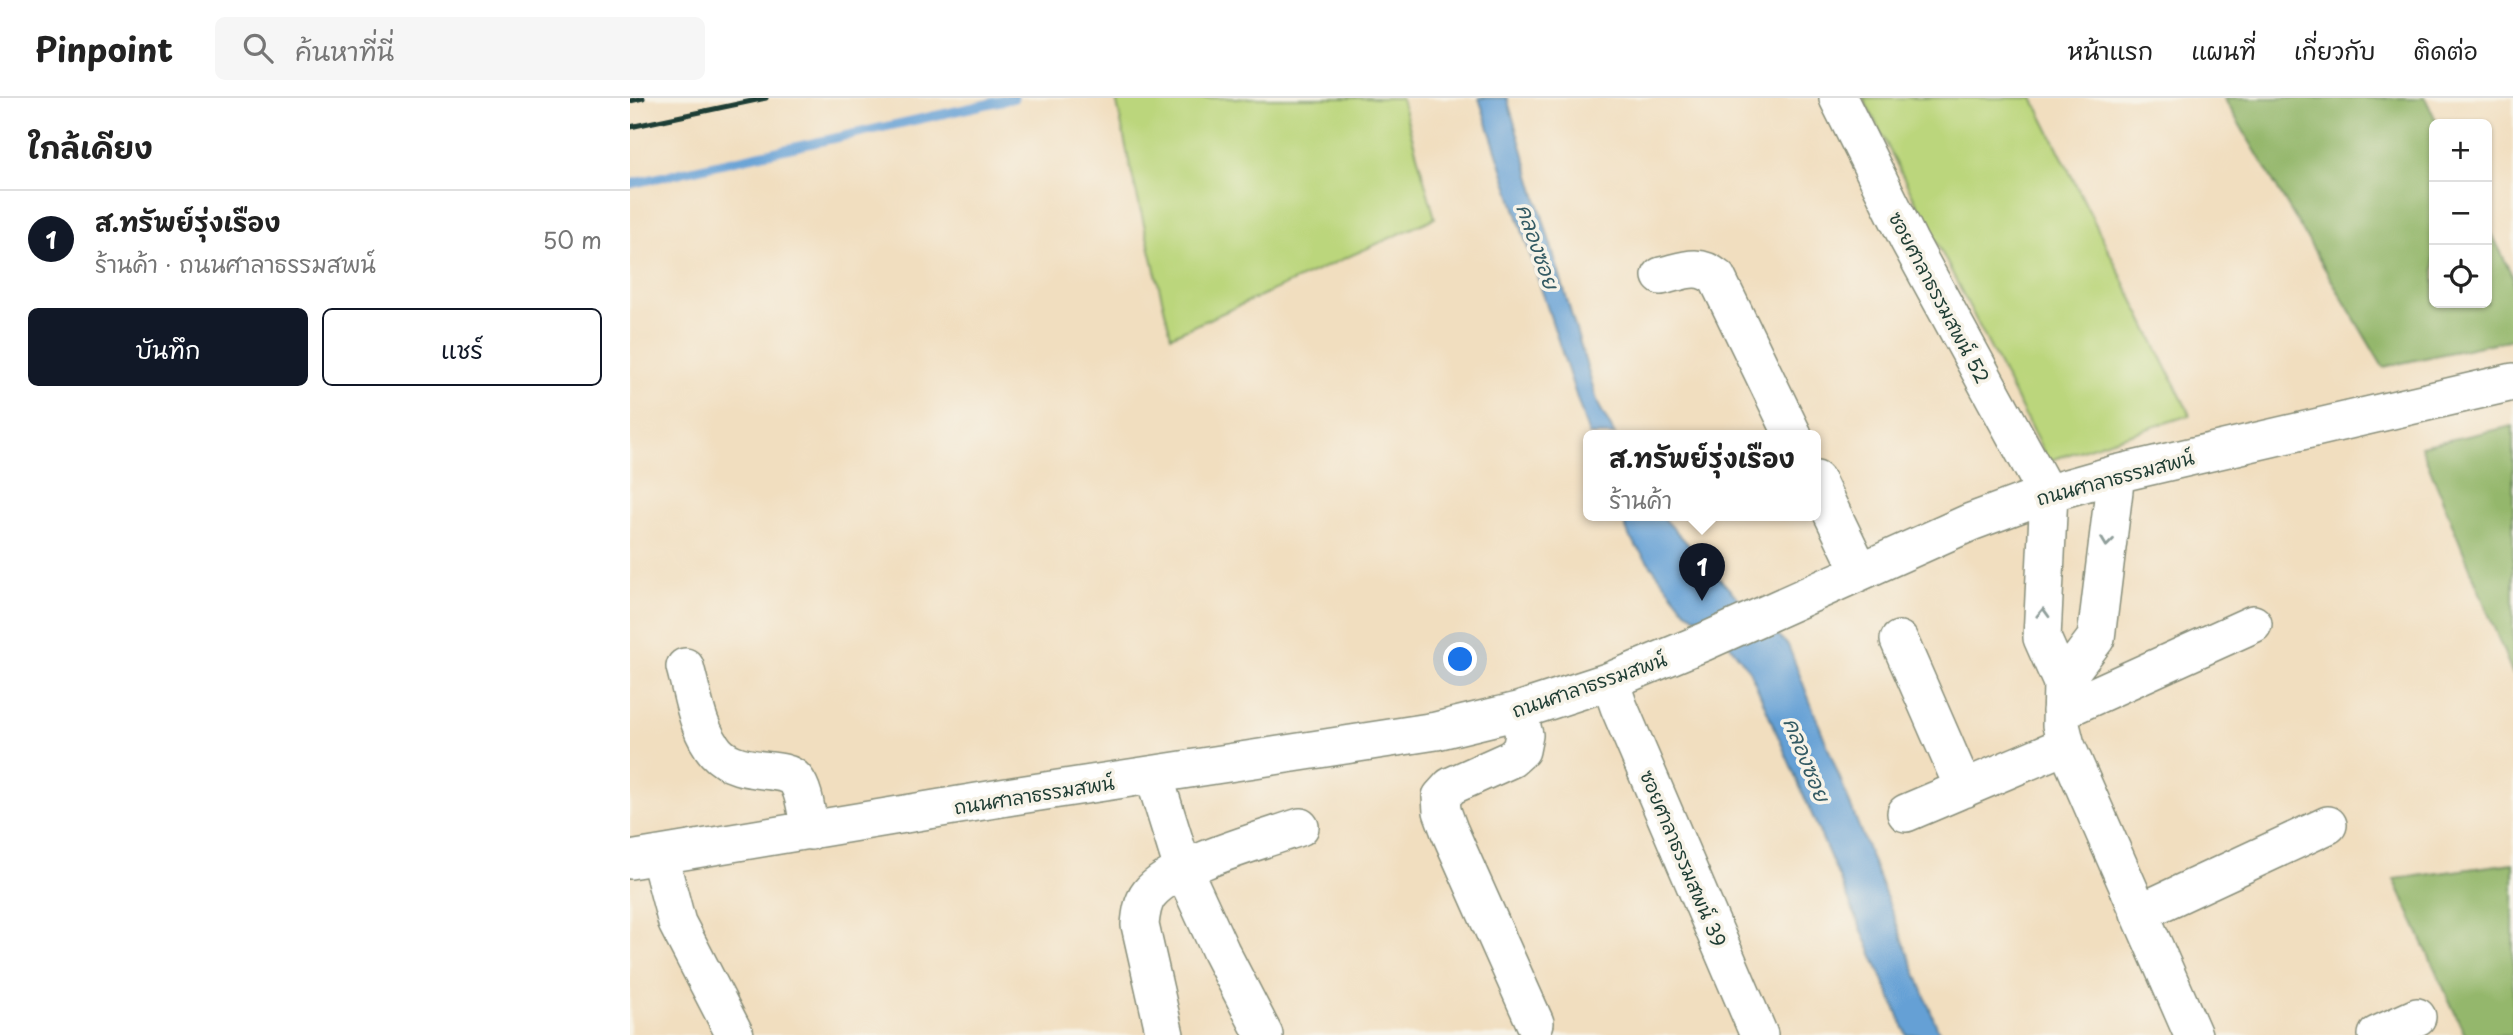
<!DOCTYPE html>
<html lang="th">
<meta charset="utf-8">
<style>
:root{--surface:#fff;--page:#f6f6f6;--text:#222;--muted:#767676;--line:#e0e0e0;--accent:#111827}
body{margin:0;font-family:"Playpen Sans","Playpen Sans Thai",sans-serif;background:var(--page);color:var(--text)}
.controls{position:absolute;right:21px;top:21px;display:grid;overflow:hidden;border-radius:10px;box-shadow:0 2px 5px #0004}
.controls button{width:63px;height:63px;display:grid;place-items:center;padding:0;border:0;border-bottom:2px solid var(--line);background:var(--surface);color:var(--text);font:35px sans-serif}
.you{position:absolute;left:831px;top:562px;width:24px;height:24px;margin:-18px;border:5px solid #fff;border-radius:50%;background:#1a73e8;box-shadow:0 0 0 10px #1a73e833}
.badge{display:grid;place-items:center;width:46px;height:46px;border-radius:50%;background:var(--accent);color:#fff;font-size:23px;font-weight:700}
.pin{position:absolute;translate:-50% -58px;filter:drop-shadow(0 2px 4px #0008)}
.pin::after{content:'';position:absolute;top:37px;width:24px;height:21px;background:inherit;clip-path:polygon(0 0,100% 0,50% 100%)}
.popup{position:absolute;left:953px;top:332px;width:238px;height:91px;box-sizing:border-box;display:grid;place-content:center;border-radius:10px;background:var(--surface);filter:drop-shadow(0 2px 5px #0005);font-size:23px;white-space:nowrap;color:var(--muted)}
.popup b{font-size:26px;color:var(--text)}
.popup::after{content:'';position:absolute;left:50%;top:100%;margin-left:-14px;border:14px solid transparent;border-top-color:var(--surface)}
.list{margin:0;padding:0;list-style:none}
h2{display:flex;justify-content:space-between;align-items:center;height:91px;margin:0;padding:0 28px;font-size:30px}
h2 small{font-size:23px;font-weight:400;color:var(--muted)}
.list li{display:grid;grid-template-columns:46px 1fr auto;gap:21px;align-items:center;box-sizing:border-box;height:98px;padding:0 28px;border-top:2px solid var(--line)}
.list b{display:block;font-size:26px;white-space:nowrap}
.list p{margin:0;font-size:23px;white-space:nowrap;color:var(--muted)}
.list em{font-size:23px;font-style:normal;color:var(--muted)}
.actions{display:flex;gap:14px;padding:21px 28px}
.actions a{flex:1;padding:16px 0;border:2px solid var(--accent);border-radius:10px;text-align:center;font-size:24px;color:var(--accent)}
.actions .main{background:var(--accent);color:#fff}
.icon{flex:none;width:38px;height:38px;fill:none;stroke:currentColor;stroke-width:2;stroke-linecap:round;stroke-linejoin:round}
.map{position:relative;flex:none;width:1883px;height:937px;overflow:hidden}
header{display:flex;align-items:center;gap:42px;box-sizing:border-box;height:98px;padding:0 35px;background:var(--surface);border-bottom:2px solid var(--line)}
header strong{font-size:33px}
nav{display:flex;gap:38px;margin-inline-start:auto;font-size:24px}
.search{width:490px;height:63px;background:var(--page);display:flex;align-items:center;gap:18px;box-sizing:border-box;padding:0 24px;border-radius:10px;color:var(--muted);font-size:26px}
main{display:flex}
aside{flex:1;background:var(--surface)}
.map>svg:first-child{display:block}
.green{fill:#bbd67c;stroke:#6d8a58;stroke-width:2}
.forest{fill:#94b76c;stroke:#5a7a50;stroke-width:2}
.water{fill:#65a0d5;stroke:#426e84;stroke-width:2}
.lines{fill:none;stroke-linecap:round;stroke-linejoin:round}
.stream{stroke:#65a0d5;stroke-width:9}
.minor-casing{stroke:#888e7a;stroke-width:40}
.minor{stroke:#fff;stroke-width:37}
.rail{stroke:#1f3d34;stroke-width:5}
.oneway{stroke:#8f9e9a}
.labels{text-anchor:middle;dominant-baseline:central;stroke-width:7;stroke-linejoin:round;paint-order:stroke}
.street-label{font-size:19px;fill:#1f3d34;stroke:#f7f3e8}
.water-label{font-size:21px;font-style:italic;fill:#345b64;stroke:#f7f3e8}
</style>
<header>
<strong>Pinpoint</strong>
<div class="search"><svg class="icon" aria-label="search" viewBox="0 0 24 24"><circle cx="10" cy="10" r="6"/><path d="M15 15l6 6"/></svg>ค้นหาที่นี่</div>
<nav><a>หน้าแรก</a><a>แผนที่</a><a>เกี่ยวกับ</a><a>ติดต่อ</a></nav>
</header>
<main>
<aside>
<h2>ใกล้เคียง<small></small></h2>
<ul class="list">
<li><span class="badge">1</span><div><b>ส.ทรัพย์รุ่งเรือง</b><p>ร้านค้า · ถนนศาลาธรรมสพน์</p></div><em>50 m</em></li>
</ul>
<div class="actions"><a class="main">บันทึก</a><a>แชร์</a></div>
</aside>
<div class="map">
<svg width="1883" height="937" viewBox="0 0 1883 937">
<rect width="100%" height="100%" fill="#f7f3e8"/>
<filter id="ink" filterUnits="userSpaceOnUse"><feTurbulence type="fractalNoise" baseFrequency=".0143" numOctaves="2"/><feDisplacementMap in="SourceGraphic" scale="14" xChannelSelector="R" yChannelSelector="G"/><feConvolveMatrix kernelMatrix="1 2 1 2 8 2 1 2 1" color-interpolation-filters="sRGB"/></filter>
<filter id="wash" filterUnits="userSpaceOnUse"><feTurbulence type="fractalNoise" baseFrequency=".00686" numOctaves="4" result="noise"/><feDisplacementMap in="SourceGraphic" scale="28" xChannelSelector="R" yChannelSelector="G"/><feGaussianBlur stdDeviation="1.57" result="paint"/><feColorMatrix in="noise" values="0 0 0 0 0 0 0 0 0 0 0 0 0 0 0 0 0 1.4 0 .05"/><feComposite in="paint" operator="in"/></filter>
<g filter="url(#wash)">
<rect width="100%" height="100%" fill="#f1debf"/>
<!-- green -->
<path class="green" d="M486 0H771L805 120 541 238 500 68Z
M1233 0H1403L1560 317 1418 363Z"/>
<!-- forest -->
<path class="forest" d="M1594 0H1795L1808 26H1804V205H1857V126L1883 179V241L1753 269Z
M1883 328V577L1791 348Z
M1883 765V937H1835L1764 781Z"/>
<!-- water -->
<path class="water" d="M849 0H877L968 306 985 337H959Z
M991 417H1031L1102 494 1158 547 1310 937H1277L1120 573 1087 531 1056 513 1000 440Z"/>
<g class="lines">
<!-- stream -->
<path class="stream" d="M0 86 384 0"/>
</g>
</g>
<g filter="url(#ink)">
<g class="lines">
<defs>
<path id="minor" d="M1208 0 1279 143 1417 396
M1031 178C1053 173 1068 164 1087 180L1163 337
M1186 382 1230 473
M1419 395 1412 540 1432 585 1466 540 1486 376
M1269 542 1334 691
M55 569C63 597 67 632 86 654 108 679 153 667 165 681 176 694 176 718 180 733
M980 583 989 609 1129 937
M1432 585 1431 627 1436 647 1563 937
M888 613 894 637 891 652 881 661 821 688 811 699 812 713 819 732 905 925
M1431 613 1623 526
M524 678 553 771 591 854 634 937
M1276 715 1436 647
M29 757 47 825 105 937
M0 762 383 698 806 633 888 613 980 583 1074 544 1341 424 1419 395 1486 376 1883 284
M1509 815 1698 727
M535 937 510 827C511 817 512 805 519 796 541 767 633 742 670 729
M1747 937 1787 919"/>
</defs>
<!-- minor casing -->
<use href="#minor" class="minor-casing"/>
<!-- minor -->
<use href="#minor" class="minor"/>
<!-- rail -->
<path class="rail" d="M0 3 13 0
M0 29 136 0"/>
</g>
<!-- one-way arrows -->
<defs><path id="oneway-chevron" d="M-2-3.5L2.5 0L-2 3.5" fill="none" stroke-width="1.6" stroke-linecap="round" stroke-linejoin="round" transform="scale(1.75)"/></defs>
<g class="oneway">
<use href="#oneway-chevron" transform="translate(1477 444) rotate(97)"/>
<use href="#oneway-chevron" transform="translate(1413 515) rotate(-88)"/>
</g>
</g>
<g class="labels">
<!-- street labels -->
<g class="street-label">
<text transform="translate(1310 199) rotate(62)">ซอยศาลาธรรมสพน์ 52</text>
<text transform="translate(1485 379) rotate(-15)">ถนนศาลาธรรมสพน์</text>
<text transform="translate(959 586) rotate(-19)">ถนนศาลาธรรมสพน์</text>
<text transform="translate(404 696) rotate(-9)">ถนนศาลาธรรมสพน์</text>
<text transform="translate(1054 760) rotate(67)">ซอยศาลาธรรมสพน์ 39</text>
</g>
<!-- water labels -->
<g class="water-label">
<text transform="translate(909 148) rotate(71)">คลองซอย</text>
<text transform="translate(1178 661) rotate(68)">คลองซอย</text>
</g>
</g>
</svg>
<div class="controls">
<button>+</button>
<button>−</button>
<button><svg class="icon" aria-label="locate" viewBox="0 0 24 24"><circle cx="12" cy="12" r="6"/><path d="M12 2v4M12 18v4M2 12h4M18 12h4"/></svg></button>
</div>
<div class="you"></div>
<div class="pin badge" style="left:1072px;top:503px">1</div>
<div class="popup"><b>ส.ทรัพย์รุ่งเรือง</b>ร้านค้า</div>
</div>
</main>
